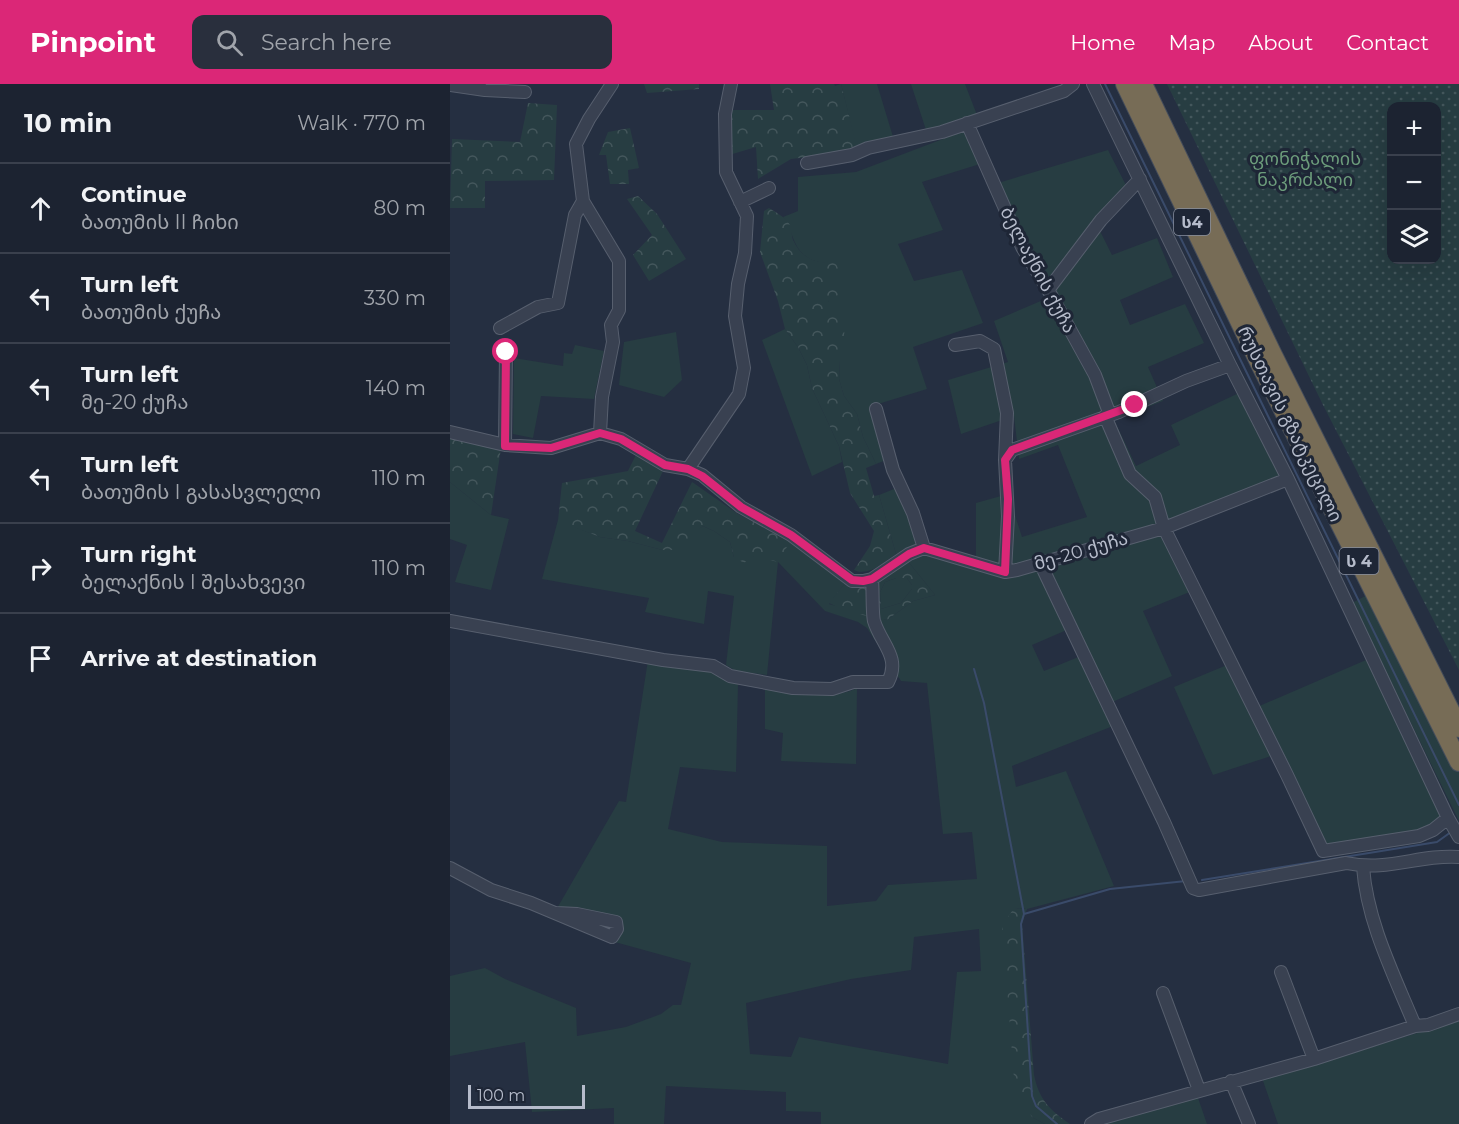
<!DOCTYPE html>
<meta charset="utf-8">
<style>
:root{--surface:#1c2331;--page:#292f3d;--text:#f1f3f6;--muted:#a0a4ab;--line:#3a404d;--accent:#db2777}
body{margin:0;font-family:Montserrat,"Noto Sans Georgian",sans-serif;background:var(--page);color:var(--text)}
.controls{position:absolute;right:18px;top:18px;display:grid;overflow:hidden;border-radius:12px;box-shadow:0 6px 24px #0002}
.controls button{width:54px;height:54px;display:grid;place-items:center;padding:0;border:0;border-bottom:2px solid var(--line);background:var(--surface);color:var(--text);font:30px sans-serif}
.scale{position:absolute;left:18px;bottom:15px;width:117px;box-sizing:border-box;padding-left:6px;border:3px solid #b6bccb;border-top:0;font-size:16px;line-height:21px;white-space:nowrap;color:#b6bccb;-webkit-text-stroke:4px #1e2636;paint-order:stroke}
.stop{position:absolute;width:18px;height:18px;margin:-14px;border:4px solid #db2777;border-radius:50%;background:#fff}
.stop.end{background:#db2777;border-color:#fff;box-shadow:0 2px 6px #0008}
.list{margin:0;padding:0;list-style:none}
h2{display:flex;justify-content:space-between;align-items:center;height:78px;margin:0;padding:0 24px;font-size:26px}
h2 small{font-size:20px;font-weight:400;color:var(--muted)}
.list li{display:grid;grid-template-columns:39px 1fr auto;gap:18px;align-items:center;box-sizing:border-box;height:90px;padding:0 24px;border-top:2px solid var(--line)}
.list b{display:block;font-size:22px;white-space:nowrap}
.list p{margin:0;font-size:20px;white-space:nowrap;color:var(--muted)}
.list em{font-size:20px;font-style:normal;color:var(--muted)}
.icon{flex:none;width:33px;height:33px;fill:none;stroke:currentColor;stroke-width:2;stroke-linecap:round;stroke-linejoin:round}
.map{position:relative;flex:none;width:1009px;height:1040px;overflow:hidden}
header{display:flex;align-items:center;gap:36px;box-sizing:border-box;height:84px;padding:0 30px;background:var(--accent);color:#fff}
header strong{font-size:28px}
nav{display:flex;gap:33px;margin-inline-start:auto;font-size:21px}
.search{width:420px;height:54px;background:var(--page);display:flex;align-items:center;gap:15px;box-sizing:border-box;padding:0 21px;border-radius:12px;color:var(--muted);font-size:22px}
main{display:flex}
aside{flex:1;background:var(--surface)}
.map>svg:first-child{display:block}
.green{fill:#273d42;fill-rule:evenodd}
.forest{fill:url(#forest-crowns);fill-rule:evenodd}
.park{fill:url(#park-dots);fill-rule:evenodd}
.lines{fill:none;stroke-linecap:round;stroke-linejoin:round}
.stream{stroke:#3a4b6a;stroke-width:2}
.minor-casing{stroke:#575f6e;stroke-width:14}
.highway-casing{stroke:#444c5b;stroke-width:20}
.minor{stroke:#394151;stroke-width:12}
.highway{stroke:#776c56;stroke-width:18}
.route{stroke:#db2777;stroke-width:8}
.labels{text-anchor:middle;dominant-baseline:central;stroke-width:6;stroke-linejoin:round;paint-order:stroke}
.shield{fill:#1e2636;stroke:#888f9e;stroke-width:1.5}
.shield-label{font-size:16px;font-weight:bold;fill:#b6bccb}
.park-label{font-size:18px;fill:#6c9c7b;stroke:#1e2636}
.street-label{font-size:18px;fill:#b6bccb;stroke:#1e2636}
</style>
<header>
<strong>Pinpoint</strong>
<div class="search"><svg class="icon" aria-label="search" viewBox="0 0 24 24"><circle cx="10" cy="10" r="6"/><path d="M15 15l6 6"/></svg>Search here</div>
<nav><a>Home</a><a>Map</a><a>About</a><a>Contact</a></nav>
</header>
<main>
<aside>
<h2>10 min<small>Walk · 770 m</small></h2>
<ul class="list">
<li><svg class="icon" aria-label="ahead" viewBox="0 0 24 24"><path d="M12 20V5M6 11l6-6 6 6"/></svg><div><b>Continue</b><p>ბათუმის II ჩიხი</p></div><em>80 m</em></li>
<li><svg class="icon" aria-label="left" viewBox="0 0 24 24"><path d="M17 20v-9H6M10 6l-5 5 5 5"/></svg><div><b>Turn left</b><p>ბათუმის ქუჩა</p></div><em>330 m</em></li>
<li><svg class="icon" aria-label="left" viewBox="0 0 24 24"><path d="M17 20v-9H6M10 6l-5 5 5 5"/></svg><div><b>Turn left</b><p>მე-20 ქუჩა</p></div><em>140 m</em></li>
<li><svg class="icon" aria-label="left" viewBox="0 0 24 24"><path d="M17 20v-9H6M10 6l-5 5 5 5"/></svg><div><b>Turn left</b><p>ბათუმის I გასასვლელი</p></div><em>110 m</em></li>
<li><svg class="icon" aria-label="right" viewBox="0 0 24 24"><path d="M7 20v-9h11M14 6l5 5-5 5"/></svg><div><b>Turn right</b><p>ბელაქნის I შესახვევი</p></div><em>110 m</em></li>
<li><svg class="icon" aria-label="arrive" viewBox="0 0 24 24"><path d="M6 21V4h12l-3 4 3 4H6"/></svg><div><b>Arrive at destination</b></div></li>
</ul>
</aside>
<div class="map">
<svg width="1009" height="1040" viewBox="0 0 1009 1040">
<defs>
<pattern id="forest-crowns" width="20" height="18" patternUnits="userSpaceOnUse" patternTransform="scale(1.5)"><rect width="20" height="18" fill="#273d42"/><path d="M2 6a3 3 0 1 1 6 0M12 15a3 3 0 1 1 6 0" fill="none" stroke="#44575c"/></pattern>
<pattern id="park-dots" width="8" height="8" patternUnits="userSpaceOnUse" patternTransform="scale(1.5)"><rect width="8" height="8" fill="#273d42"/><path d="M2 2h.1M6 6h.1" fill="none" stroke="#44575c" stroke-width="1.8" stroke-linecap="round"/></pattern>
</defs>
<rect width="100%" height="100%" fill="#252f41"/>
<!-- green -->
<path class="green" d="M391 0H427L444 56 476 46 461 0H515L527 31 409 74Z
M514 47 530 80 472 98 493 146 448 160 464 197 512 186 533 239 463 263 477 305 428 320 444 373 426 380 413 353 407 330 394 312 389 295 390 276 378 217 385 179C365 180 351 175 343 154 339 144 341 142 333 133L348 127V93L406 88Z
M658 66 681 111 650 147 662 171 707 154 723 193 670 216 680 241 735 220 754 259 698 283 713 317 664 336 686 382 730 361 721 341 791 308 831 386 825 396 709 443 555 483 526 475V419L558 410 572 453 637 433 608 361 569 375 564 332 511 350 498 296 558 278 544 237 605 211 548 99Z
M335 245 348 263 357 281 362 304 389 362 392 378 362 392 312 256Z
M226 248 232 296 214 313 169 301 174 258Z
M125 261 154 267 144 315 91 312 83 354 63 350 64 274 113 282 114 269 122 270Z
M0 398 41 431 59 435 41 506 5 498 17 461 0 455Z
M449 403 466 452 467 462 446 470 429 411Z
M108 436 150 453 178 457 213 466 253 442 264 447 280 458 284 473 304 472 341 456 397 497 379 520 437 536 463 517 485 511 456 475 475 467 552 490 589 485 619 545 582 561 594 587 631 572 663 642 562 682 566 703 616 687 664 802 577 825 564 824 582 1033 595 1040H371V1028L336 1027V1008L216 1002 214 1040H164V1024L82 1028 75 958 0 972V892L35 884 55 895 126 924 127 952 176 943 211 930 223 921H231L241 879 154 855 102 833 169 717 176 718 198 576 260 585 288 600 286 688 230 683 218 745 272 758 377 762V822L426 817 438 801 527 795 522 748 493 750 477 599 451 597 417 544 408 538 375 527 328 478 317 591 286 587 276 581 284 512 258 507 254 540 195 528 199 514 92 495ZM529 845 531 887 507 888 498 980 349 953 341 973 300 970 296 919 401 895 461 886 464 853Z
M712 446 742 507 693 527 722 592 660 619 595 484Z
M446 494H457L462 501V505L451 519 431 525 430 508 435 498Z
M919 510 1009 687V737L902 519Z
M916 576 993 734 972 748 882 764 871 760 807 623Z
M777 581 824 671 763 691 724 603Z
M315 604C344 608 381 617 407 604L406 680 331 677 333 649 315 645Z
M1009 936V1040H828L812 994 870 979Z
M747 1011 757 1040H650Z"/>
<!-- forest -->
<path class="forest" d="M194 0H249V5L197 9Z
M320 0H384L385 2 391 0 408 67 341 75 308 95 306 63 279 71 282 26H324Z
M78 19 107 21 104 96 35 97V124H0L2 55 70 58Z
M180 44 189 84 178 86 179 100H160L156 71H149L158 48Z
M188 112 207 130 236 175 199 197 183 171 202 151 177 115Z
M319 124C325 128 333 132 338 138 342 143 341 150 343 156 352 175 366 180 385 178L392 191 390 210 378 217 393 238 396 263 390 276 389 295 394 312 407 330 413 353 426 380 416 384 424 412 429 411 446 470C434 478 419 493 404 486L420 462 424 447 400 409 389 362 362 304 357 281 348 263 335 245 328 217 310 168 314 127Z
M0 353 51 364 41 431 0 398Z
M187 369 213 387 185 447 212 459 242 398 288 430 341 456 328 478 304 472 294 479 284 473 280 458 264 447 253 442 242 450 238 466H213L178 457 150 453 108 437 112 399 178 387Z
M456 475 485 511 463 517 437 536 398 528 379 519 397 497 414 500ZM446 494H457L462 501V505L451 519 431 525 430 508 435 498Z
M564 824 577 825 572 840 584 991C589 1016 600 1026 620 1040H595L582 1033 565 1007 552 842Z"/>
<!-- park -->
<path class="park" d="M717 0H1009V586L873 321ZM942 22H986V176H942Z"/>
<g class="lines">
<!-- stream -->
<path class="stream" d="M655 0 1009 721
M524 585 534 619 574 830 660 805 736 797
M752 796 987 758 1001 748
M574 830 571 840 582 1012 586 1022 607 1040"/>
<defs>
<path id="minor" d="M643 0 780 281 838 395 998 734 1009 753
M0 1 35 6 75 8
M517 39 572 163 600 209 645 291 660 331
M357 79 402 71 418 64 492 48 614 7 623 0
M290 118 319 104
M598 206 651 136 690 95
M50 244 88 223 108 219 125 131 133 117
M505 261 530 257 544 265 557 329 555 376 558 432 555 488
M426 325 443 386 463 429 474 464
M655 332 680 390 705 413 714 444 837 691 873 767 969 752 983 746 998 734
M0 348 55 361 101 364 150 349 171 355 215 381 238 385 252 391 291 423 341 451 402 497H413L422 495 459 470 474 464 555 488 567 486 714 444 838 395
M150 349 152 313 163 258 161 241 169 226V177L133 117 126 60 139 35 162 0
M55 361 56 268
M555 376 562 366 669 328 736 297 780 281
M238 385 289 310 294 284 285 232 288 200 295 169 297 132 276 88 275 30 281 0
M586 480 592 483 714 738 743 804 749 806 896 779C939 788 969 770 1009 773
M0 537 213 576 263 582 280 592 343 604 382 605 403 598H438C451 573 431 560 424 537 422 529 423 505 422 495
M913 783C917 838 944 891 965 942
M0 784 41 806 81 819 162 853 167 845 166 838 127 830 106 829
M831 888 864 975
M713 909 749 1006
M781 997 799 1040
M641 1040 649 1035 864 975 965 942 978 941 1009 930"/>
<path id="highway" d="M675 0 808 276 1009 678
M693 0 822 269 1009 644"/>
</defs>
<!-- minor casing -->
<use href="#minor" class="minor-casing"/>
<!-- highway casing -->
<use href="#highway" class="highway-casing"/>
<!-- minor -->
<use href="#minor" class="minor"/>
<!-- highway -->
<use href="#highway" class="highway"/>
</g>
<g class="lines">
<!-- route -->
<path class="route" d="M56 268 55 362 101 364 150 349 171 355 215 381 238 385 252 392 291 423 341 451 402 496 413 497 422 495 459 470 474 464 555 488 558 415 555 376 562 366 685 321"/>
</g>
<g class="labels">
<!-- shield labels -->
<g class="shield">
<rect x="724" y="125" width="36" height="26" rx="4.5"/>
<rect x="889.5" y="464" width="39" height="26" rx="4.5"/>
</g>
<g class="shield-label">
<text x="742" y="138">ს4</text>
<text x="909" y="477">ს 4</text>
</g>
<!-- park labels -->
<g class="park-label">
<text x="855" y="75">ფონიჭალის<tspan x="855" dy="21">ნაკრძალი</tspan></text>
</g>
<!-- street labels -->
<g class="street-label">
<text transform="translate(588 186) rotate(62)">ბელაქნის ქუჩა</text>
<text transform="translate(840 340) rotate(64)">რუსთავის გზატკეცილი</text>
<text transform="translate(631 467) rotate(-16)">მე-20 ქუჩა</text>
</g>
</g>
</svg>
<div class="controls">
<button>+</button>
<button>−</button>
<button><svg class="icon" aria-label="layers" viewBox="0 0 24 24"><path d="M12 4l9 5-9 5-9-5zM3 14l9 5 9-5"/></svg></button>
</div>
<div class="scale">100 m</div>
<div class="stop" style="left:56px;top:268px"></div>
<div class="stop end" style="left:685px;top:321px"></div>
</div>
</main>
